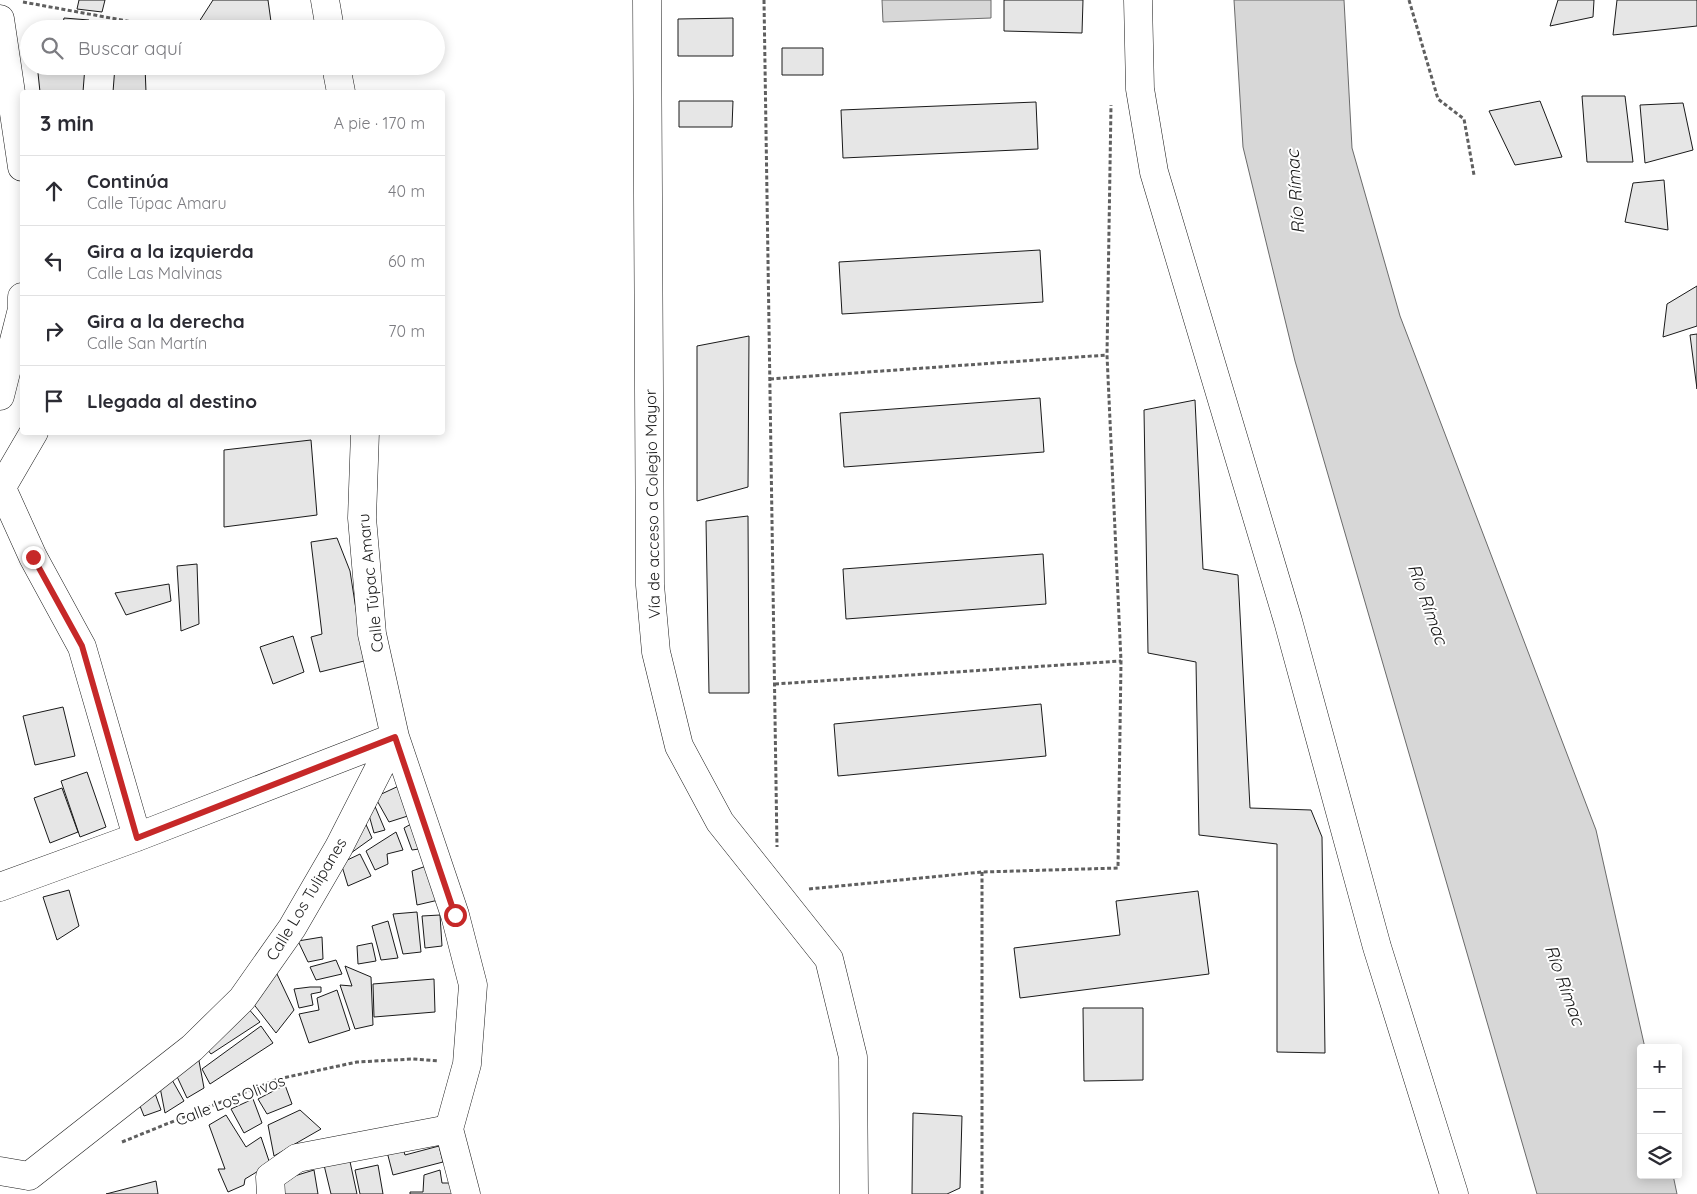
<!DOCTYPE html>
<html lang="es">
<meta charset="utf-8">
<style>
:root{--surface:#fff;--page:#f2f2f3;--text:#2b2b33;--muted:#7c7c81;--line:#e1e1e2}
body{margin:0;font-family:Quicksand,sans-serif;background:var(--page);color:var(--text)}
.controls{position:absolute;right:15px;bottom:15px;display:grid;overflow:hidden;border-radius:5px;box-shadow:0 2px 12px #0003}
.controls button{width:45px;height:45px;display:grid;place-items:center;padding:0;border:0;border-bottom:1px solid var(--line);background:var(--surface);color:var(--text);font:25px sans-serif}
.stop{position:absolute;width:15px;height:15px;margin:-11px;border:4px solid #c62828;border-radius:50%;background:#fff}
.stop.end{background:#c62828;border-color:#fff;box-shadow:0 1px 5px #0008}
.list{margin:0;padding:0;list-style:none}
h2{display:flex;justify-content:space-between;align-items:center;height:65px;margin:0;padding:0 20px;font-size:21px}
h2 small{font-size:16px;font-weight:400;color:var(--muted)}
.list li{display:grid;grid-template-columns:32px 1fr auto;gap:15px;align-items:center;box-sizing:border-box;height:70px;padding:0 20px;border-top:1px solid var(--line)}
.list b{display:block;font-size:19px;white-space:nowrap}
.list p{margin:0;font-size:16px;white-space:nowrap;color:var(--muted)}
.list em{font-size:16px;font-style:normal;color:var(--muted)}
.icon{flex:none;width:28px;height:28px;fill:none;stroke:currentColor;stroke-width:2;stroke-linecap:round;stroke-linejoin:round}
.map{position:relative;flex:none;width:1697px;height:1194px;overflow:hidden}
.search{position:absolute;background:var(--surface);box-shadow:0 2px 12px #0003;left:20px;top:20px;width:425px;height:55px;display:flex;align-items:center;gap:12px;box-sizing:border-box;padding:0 18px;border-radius:28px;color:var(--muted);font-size:19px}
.panel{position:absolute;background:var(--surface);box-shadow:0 2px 12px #0003;left:20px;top:90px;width:425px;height:345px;border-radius:5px}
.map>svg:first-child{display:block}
.water{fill:#d7d7d7;stroke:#6a6a6a}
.building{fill:#e6e6e6;stroke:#1a1a1a}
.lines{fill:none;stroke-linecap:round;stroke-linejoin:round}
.minor-casing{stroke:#1a1a1a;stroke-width:29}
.path{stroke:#5f5f5f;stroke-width:3;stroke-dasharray:4 2.5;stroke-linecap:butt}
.minor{stroke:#fff;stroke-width:28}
.route{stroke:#c62828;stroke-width:6}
.labels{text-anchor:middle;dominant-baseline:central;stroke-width:4;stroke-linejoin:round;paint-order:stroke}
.street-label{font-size:16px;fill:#1a1a1a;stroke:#fff}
.water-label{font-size:18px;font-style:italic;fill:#1a1a1a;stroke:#fff}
</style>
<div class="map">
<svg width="1697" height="1194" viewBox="0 0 1697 1194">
<rect width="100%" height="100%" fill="#fff"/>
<!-- water -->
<path class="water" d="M882 0H991V18L883 22Z
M1234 0H1344L1352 148 1400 316 1596 830 1645 1048H1641V1175H1673L1677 1194H1537L1295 361 1243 147Z"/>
<!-- building -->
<path class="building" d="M79 0H105L102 12 77 9Z
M213 0H268L272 29 197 25Z
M1004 0H1083L1082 33 1004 31Z
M1558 0H1594L1593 17 1550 26Z
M1617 0H1697V26L1613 35Z
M64 18 89 20 88 29H62Z
M733 18V56H678V19Z
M782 48H823V75H782Z
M55 66H85L83 92H40L38 73Z
M115 66H145L146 92H113Z
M1582 96H1625L1633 162H1587Z
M679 101H733L732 127H679Z
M1540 101 1562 157 1515 165 1489 111Z
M1036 102 1038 149 843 158 841 110Z
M1683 103 1693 150 1645 163 1640 105Z
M1664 180 1668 230 1625 222 1633 183Z
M1040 250 1043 302 842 314 839 262Z
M1697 286V326L1663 337 1667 304Z
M1697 334V389L1690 335Z
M749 336 748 487 697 501V346Z
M1040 398 1044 452 844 467 840 413Z
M1195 400 1203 569 1238 575 1250 808 1311 810 1322 837 1325 1053 1277 1052V844L1199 835 1196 662 1148 653 1144 410Z
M311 440 317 515 224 527V450Z
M748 516 749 693H709L706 521Z
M337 538 350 571 364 661 320 672 311 637 322 634 311 542Z
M1043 554 1046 604 846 619 843 569Z
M197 564 199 624 181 631 177 566Z
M169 584 171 601 126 615 115 593Z
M293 636 304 672 273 684 260 647Z
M1041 704 1046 756 838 776 834 724Z
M63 707 75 756 35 765 23 716Z
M87 772 106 827 80 837 61 781Z
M403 784 414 814 389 822 375 797Z
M62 788 78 832 50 843 34 798Z
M374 804 385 830 374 833 369 815Z
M364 820 372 838 351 853Z
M418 820 426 848 412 850 404 828Z
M396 832 403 850 387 854 388 864 375 870 366 851Z
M360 854 371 876 348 886 341 863Z
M432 864 443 899 417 905 412 871Z
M69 890 79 926 57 940 43 897Z
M1198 891 1209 974 1020 998 1014 948 1120 935 1116 901Z
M417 912 421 952 403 954 393 914Z
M440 915 442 946 425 948 422 916Z
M388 921 398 958 381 960 372 926Z
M322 937 323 959 308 962 298 941Z
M372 943 376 961 358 964 357 946Z
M336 960 342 974 316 980 310 967Z
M345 966 371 977 373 1025 355 1029 340 985 352 986Z
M276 972 294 1010 276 1033 252 1002Z
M434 979 435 1012 374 1017 373 984Z
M310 987H321V992L311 994 313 1005 299 1008 294 989Z
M337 990 350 1030 309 1043 299 1014 319 1010 317 998Z
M247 1007 260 1022 211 1054 202 1043Z
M1083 1008H1143V1080L1084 1081Z
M261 1026 273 1043 210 1084 202 1069Z
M197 1050 204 1088 187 1098 174 1070Z
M171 1078 184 1101 165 1113 159 1082Z
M152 1085 161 1110 144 1116 138 1101Z
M285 1085 292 1104 267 1114 258 1099Z
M253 1099 262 1123 244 1133 231 1109Z
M300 1110 321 1129 274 1156 268 1125Z
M913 1113 962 1116 960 1188 947 1194H912Z
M226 1115 246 1147 261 1137 270 1164 245 1179 244 1185 228 1192 218 1169H225L209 1125Z
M401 1141 405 1155 439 1146 443 1162 393 1175 385 1144Z
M349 1157 357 1194H331L324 1165Z
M378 1165 383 1194H360L355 1170Z
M314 1170 318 1194H281L278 1181Z
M440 1170 442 1183H453L454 1194H410V1192H423L424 1175Z
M156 1181 158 1194H106Z"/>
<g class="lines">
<defs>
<path id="minor" d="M325 0 330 29
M647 0 650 585 656 652 679 746 720 822 829 959 853 1057 854 1194
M1138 0 1140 89 1154 172 1288 621 1377 947 1454 1194
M0 19 22 167
M336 66 341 92
M0 396 22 309V297
M365 432 362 518 372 634 395 737 455 915 473 985 467 1064 449 1129 466 1194
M0 484 33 557 82 647 137 837
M2 487 34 432
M0 887 137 837 395 737
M0 1171 29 1176
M29 1176 192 1048 242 999 292 928 339 847 395 737
M271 1194 270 1177 297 1158 449 1129"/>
</defs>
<!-- minor casing -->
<use href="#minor" class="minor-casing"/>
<!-- path -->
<path class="path" d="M764 0 777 847
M1409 0 1438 99 1464 119 1474 175
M23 2 171 29
M770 379 1107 355
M775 684 1121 661
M982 872V1194
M809 889 982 872 1118 868 1121 661 1107 355 1111 105
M122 1142 278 1079 357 1062 413 1059 439 1061"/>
<!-- minor -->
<use href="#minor" class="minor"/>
</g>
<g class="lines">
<!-- route -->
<path class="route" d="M33 557 82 646 137 838 395 737 455 915"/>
</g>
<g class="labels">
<!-- street labels -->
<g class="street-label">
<text transform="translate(652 504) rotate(-91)">Vía de acceso a Colegio Mayor</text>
<text transform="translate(370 583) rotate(-96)">Calle Túpac Amaru</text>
<text transform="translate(306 899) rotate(-59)">Calle Los Tulipanes</text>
<text transform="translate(230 1100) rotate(-21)">Calle Los Olivos</text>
</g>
<!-- water labels -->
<g class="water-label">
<text transform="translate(1295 192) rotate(-94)">Río Rímac</text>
<text transform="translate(1428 604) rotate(70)">Río Rímac</text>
<text transform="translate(1565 985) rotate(70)">Río Rímac</text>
</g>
</g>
</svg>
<div class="controls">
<button>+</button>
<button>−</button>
<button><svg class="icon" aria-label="layers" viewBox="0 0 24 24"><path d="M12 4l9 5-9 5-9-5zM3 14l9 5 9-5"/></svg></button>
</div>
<div class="stop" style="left:455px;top:915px"></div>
<div class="stop end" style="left:33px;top:557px"></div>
<div class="search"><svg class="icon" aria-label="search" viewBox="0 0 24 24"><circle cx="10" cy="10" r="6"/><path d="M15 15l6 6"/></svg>Buscar aquí</div>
<section class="panel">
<h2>3 min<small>A pie · 170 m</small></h2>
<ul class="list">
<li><svg class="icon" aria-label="ahead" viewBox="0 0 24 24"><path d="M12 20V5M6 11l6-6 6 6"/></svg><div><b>Continúa</b><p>Calle Túpac Amaru</p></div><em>40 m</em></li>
<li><svg class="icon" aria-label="left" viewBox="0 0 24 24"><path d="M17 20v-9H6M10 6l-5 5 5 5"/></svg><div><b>Gira a la izquierda</b><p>Calle Las Malvinas</p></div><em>60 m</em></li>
<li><svg class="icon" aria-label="right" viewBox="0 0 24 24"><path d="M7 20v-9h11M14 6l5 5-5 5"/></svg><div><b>Gira a la derecha</b><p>Calle San Martín</p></div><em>70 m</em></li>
<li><svg class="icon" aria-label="arrive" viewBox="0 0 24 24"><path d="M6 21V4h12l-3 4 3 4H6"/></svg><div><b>Llegada al destino</b></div></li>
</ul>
</section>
</div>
